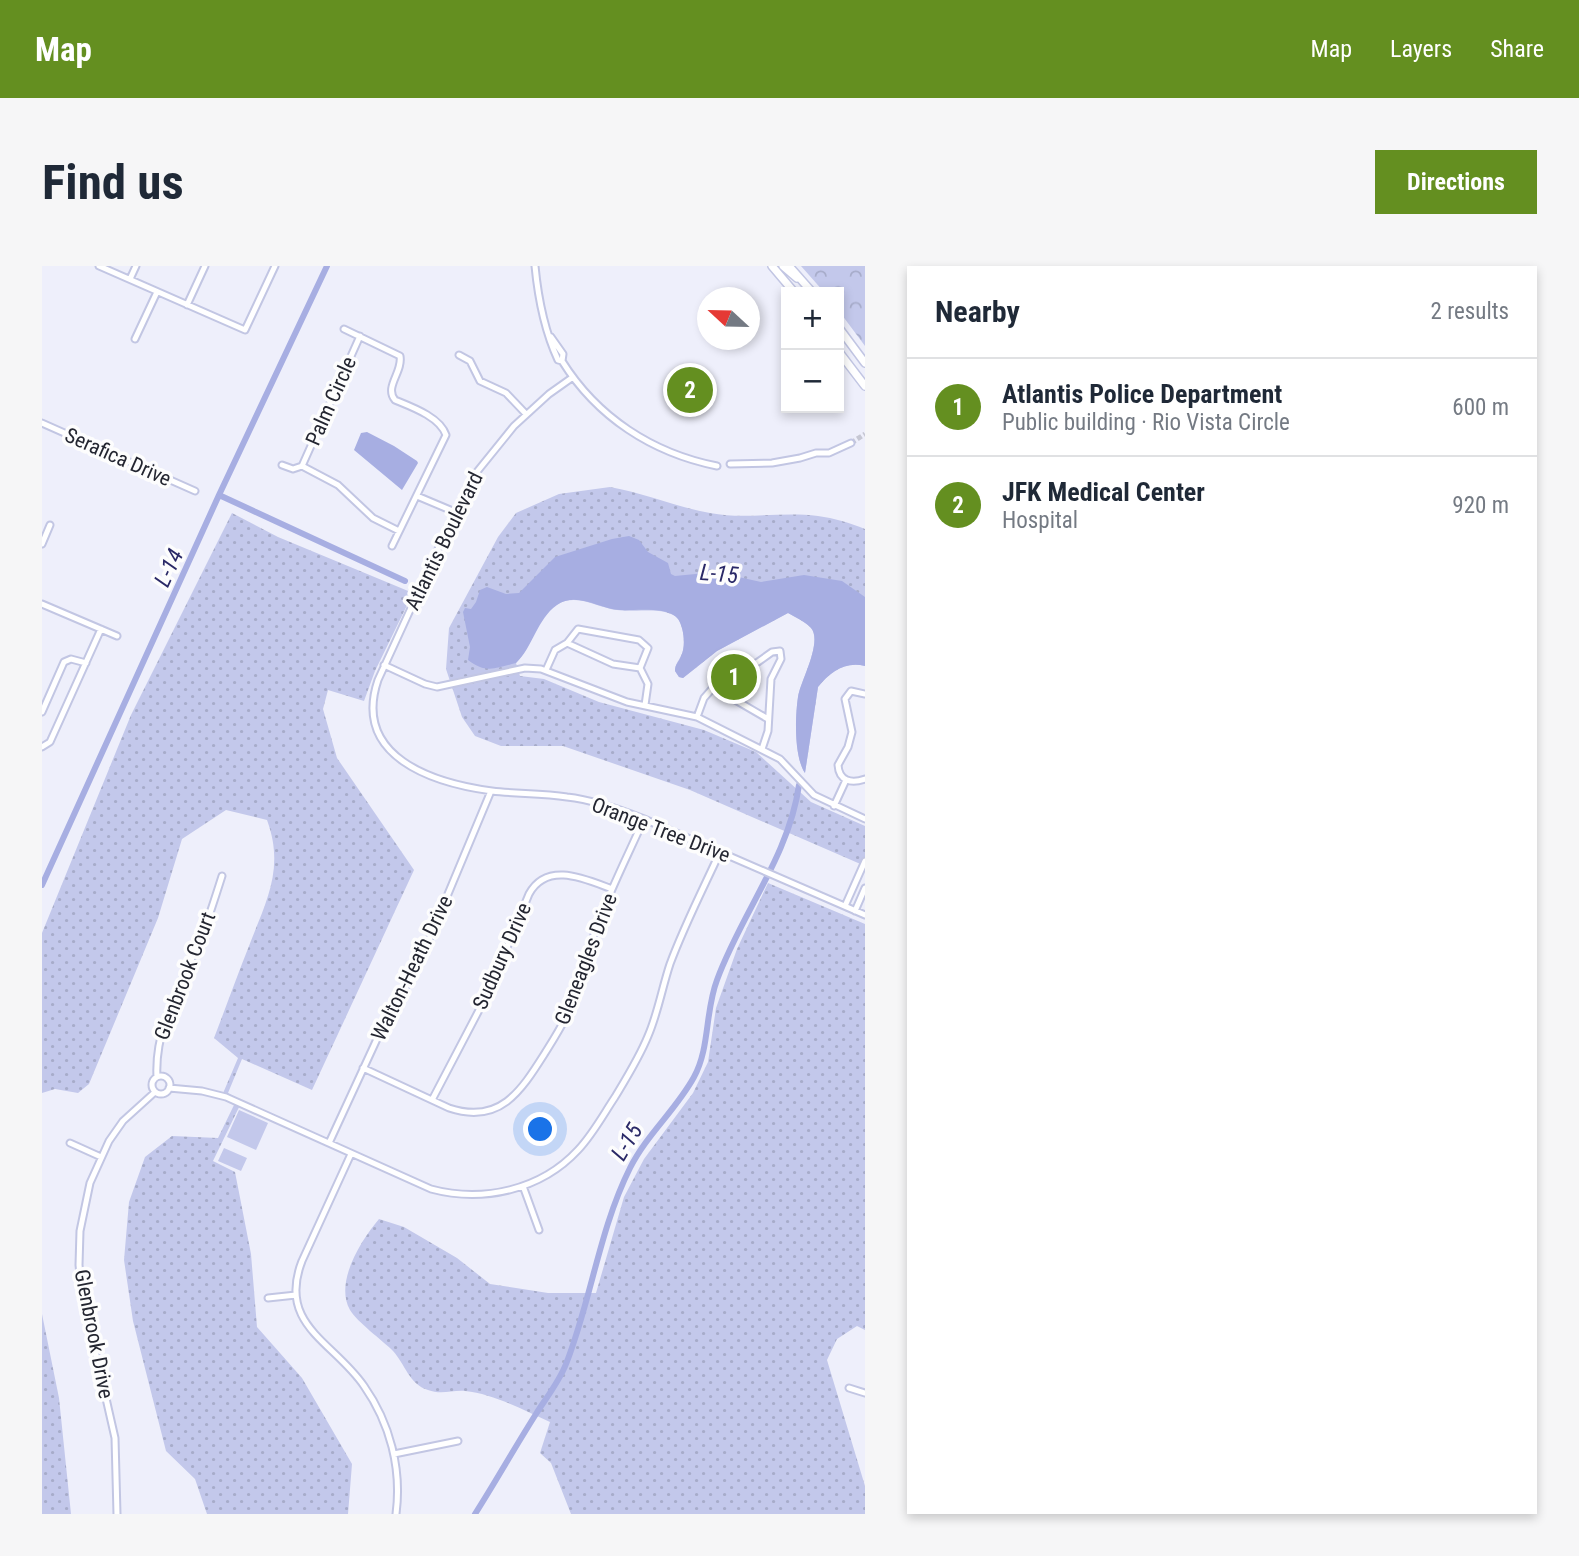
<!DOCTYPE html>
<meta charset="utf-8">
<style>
:root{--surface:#fff;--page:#f6f6f7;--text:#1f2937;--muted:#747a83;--line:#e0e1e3;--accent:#648f20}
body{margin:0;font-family:"Roboto Condensed",sans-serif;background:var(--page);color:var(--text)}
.controls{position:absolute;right:21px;top:21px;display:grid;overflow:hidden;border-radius:0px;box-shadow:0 4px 10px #0003}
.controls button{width:63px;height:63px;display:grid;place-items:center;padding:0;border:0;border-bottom:2px solid var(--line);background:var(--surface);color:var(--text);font:35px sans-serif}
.compass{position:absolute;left:655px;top:21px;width:63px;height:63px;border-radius:50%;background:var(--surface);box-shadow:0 4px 10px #0003;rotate:292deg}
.you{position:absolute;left:499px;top:864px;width:24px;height:24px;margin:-18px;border:5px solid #fff;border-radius:50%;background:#1a73e8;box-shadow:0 0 0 10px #1a73e833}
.badge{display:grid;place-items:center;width:46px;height:46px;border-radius:50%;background:var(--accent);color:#fff;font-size:23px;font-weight:700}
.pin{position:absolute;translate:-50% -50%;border:4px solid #fff;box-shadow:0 2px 7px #0006}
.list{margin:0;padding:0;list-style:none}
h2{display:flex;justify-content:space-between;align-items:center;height:91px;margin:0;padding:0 28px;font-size:30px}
h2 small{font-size:23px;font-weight:400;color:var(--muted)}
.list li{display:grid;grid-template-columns:46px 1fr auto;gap:21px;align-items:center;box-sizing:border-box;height:98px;padding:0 28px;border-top:2px solid var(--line)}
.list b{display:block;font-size:26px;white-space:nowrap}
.list p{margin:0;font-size:23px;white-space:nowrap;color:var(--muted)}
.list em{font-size:23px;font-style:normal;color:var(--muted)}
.map{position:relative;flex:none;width:823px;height:1248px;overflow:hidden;border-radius:0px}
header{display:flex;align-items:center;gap:42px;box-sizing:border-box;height:98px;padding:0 35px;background:var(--accent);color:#fff}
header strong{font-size:33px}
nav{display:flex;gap:38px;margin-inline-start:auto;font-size:24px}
.intro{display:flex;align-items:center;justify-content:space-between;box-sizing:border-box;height:168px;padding:0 42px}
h1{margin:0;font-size:49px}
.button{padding:18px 32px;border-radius:0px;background:var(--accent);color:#fff;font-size:24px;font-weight:700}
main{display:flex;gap:42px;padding:0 42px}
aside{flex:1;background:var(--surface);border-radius:0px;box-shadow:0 4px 10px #0003}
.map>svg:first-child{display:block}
.grass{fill:url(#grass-dots)}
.park{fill:url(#park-crowns)}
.garden{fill:#c3c8eb}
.water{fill:#a7aee2}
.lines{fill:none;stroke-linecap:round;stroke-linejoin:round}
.canal{stroke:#a7aee2;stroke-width:6}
.minor-tunnel{stroke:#c6c7d3;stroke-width:5;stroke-dasharray:5 2.5;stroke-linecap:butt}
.minor-casing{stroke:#c2c6e3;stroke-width:9}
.secondary-casing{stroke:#c2c6e3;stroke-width:10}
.minor{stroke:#fff;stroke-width:5}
.secondary{stroke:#fff;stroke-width:7}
.labels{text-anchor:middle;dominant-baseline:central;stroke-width:7;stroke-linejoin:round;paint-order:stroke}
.street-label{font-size:21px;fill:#242631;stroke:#fdfdfd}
.water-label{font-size:23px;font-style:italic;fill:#2a2967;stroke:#fdfdfd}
</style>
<header>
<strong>Map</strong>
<nav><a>Map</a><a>Layers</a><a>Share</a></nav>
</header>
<div class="intro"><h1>Find us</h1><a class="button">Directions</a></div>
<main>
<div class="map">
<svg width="823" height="1248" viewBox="0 0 823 1248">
<defs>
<pattern id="grass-dots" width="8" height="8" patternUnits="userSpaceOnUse" patternTransform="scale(1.75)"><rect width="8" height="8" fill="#c3c8eb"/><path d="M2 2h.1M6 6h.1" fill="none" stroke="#a7acca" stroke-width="1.8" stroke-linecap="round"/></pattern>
<pattern id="park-crowns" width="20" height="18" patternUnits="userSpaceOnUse" patternTransform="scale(1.75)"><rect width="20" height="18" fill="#c3c8eb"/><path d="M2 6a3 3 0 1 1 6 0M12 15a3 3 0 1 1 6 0" fill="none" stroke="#a7acca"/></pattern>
</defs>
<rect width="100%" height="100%" fill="#eeeffb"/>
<!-- grass -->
<path class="grass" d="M568 221C602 227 634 241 668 247 704 254 740 245 776 250 792 252 808 257 823 263V400C803 395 788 406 776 421L763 507C752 491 753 451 756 431 758 416 781 376 769 362 764 356 753 351 746 347L675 385 641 412 637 411 633 405C633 398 636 396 639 390 644 381 642 363 637 354 627 339 590 347 575 344 557 342 536 328 518 337 495 348 491 380 474 397L478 410 502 413 557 436 662 464 714 486 769 536 823 560V600L648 524 521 480H459L433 470 420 451 404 403 407 362 456 271 474 247 517 228Z
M190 247 236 271 371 327 333 405 322 435 286 424 281 443 295 492 372 604 270 824 200 793 186 827 200 835 171 895 193 906 209 988 215 1061 260 1112 310 1198 306 1248H165L153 1213 124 1185 91 1055 82 994 87 936 103 891 130 870 176 872 192 839 179 832 196 792 172 772C184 741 195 710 207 680 224 635 243 603 225 554L184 544 140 573 116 652 47 818 36 827 13 823 0 827V667L89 449Z
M726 617 823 658V1064L815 1060 795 1073 785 1094 823 1220V1248H529L509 1197 498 1187 508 1156C481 1144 452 1128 423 1125 410 1124 399 1129 386 1124 367 1118 363 1098 351 1085 340 1074 315 1056 308 1044 292 1016 320 973 337 953L362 961 415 992 448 1018 506 1027H554L582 931 602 893 651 827 666 796 674 742 695 683Z
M0 1048 17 1132 29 1248H0Z"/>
<!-- park -->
<path class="park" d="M759 0H823V80L797 45V26H782Z"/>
<!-- garden -->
<path class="garden" d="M197 844 226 857 214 884 185 871Z
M182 882 205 892 199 905 176 895Z"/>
<!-- water -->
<path class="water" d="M325 166 352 180 375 195 376 197 360 224 312 184 319 167Z
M587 270 597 274 606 286 626 297 629 308 633 310 674 306 719 316 762 309 800 315 823 331V400C803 395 788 406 776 421L763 507C752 491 753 451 756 431 758 416 781 376 769 362 764 356 753 351 746 347L675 385 641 412 637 411 633 405C633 398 637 396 639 390 644 380 642 362 636 353 626 340 592 345 578 344 558 343 534 325 515 339 495 353 491 381 474 397 454 402 444 408 426 394L428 381 421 346 423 342 429 343 434 336 438 324 445 321 464 328 477 327 513 291 570 273Z"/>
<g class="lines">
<!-- canal -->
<path class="canal" d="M177 229 363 315
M0 619 177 229 285 0
M433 1248C454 1215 473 1181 494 1148 504 1132 517 1116 524 1098 549 1035 557 964 588 902 605 868 634 844 652 811 668 782 663 745 675 714 699 648 747 590 757 519"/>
<!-- minor-tunnel -->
<path class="minor-tunnel" d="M809 177 823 168"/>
<defs>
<path id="minor" d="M57 0 203 64 233 0
M493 0C496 31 503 66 516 94L520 95C555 151 610 187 675 200
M88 13 94 0
M145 39 163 0
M302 63 358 90C361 106 342 121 353 134 370 141 398 151 404 169L350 280
M509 71 521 88 520 95
M93 73 115 26
M417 89 428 95 438 115 464 127 484 148
M531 111 507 128 472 160 434 207 413 246 336 414C310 491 391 517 450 525 475 528 500 527 525 531 552 534 577 543 602 553L823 649
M0 157 153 225
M688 198 730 197 758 192 774 187H787L809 177
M240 199 251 203 260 200 318 70
M260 200 296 219 331 252 357 265
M375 230 413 246
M0 278 8 259
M0 338 75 370
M525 377 571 398 598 402
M342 399 383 418 395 421 483 402 499 403 585 436 655 451 738 493 772 529 823 553
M504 404 513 384 525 377 536 363 597 374 606 382 598 402 606 418 603 439
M671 421 726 453
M823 428 809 425 803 433 810 466 806 481 796 499C797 515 809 518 823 513
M0 446 22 396 29 393 44 397
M655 451 662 432 676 416 716 396 730 386 738 385 739 393 729 413 726 465 720 483
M0 481 8 476 59 363
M792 540 804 514
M803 640 823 595
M813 645 823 622
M321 802 407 842C458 859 479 825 503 787 513 771 524 754 531 736 542 710 546 681 557 655 570 620 587 587 602 553
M110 819a9 9 0 1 1 18 0a9 9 0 1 1-18 0Z
M115 811C112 759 142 714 161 667 168 648 174 629 180 610
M127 822 160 825 184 831 389 923C441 937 499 924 536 884 551 868 561 849 573 831 585 811 597 792 606 770 616 747 620 722 628 698 642 660 661 623 678 586
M390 834 447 725 487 628C505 595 543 613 570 623
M28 877 59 891
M287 877 335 773 378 695 449 525
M309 888 260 995C235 1059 292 1076 322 1120 348 1157 360 1203 354 1248
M481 920 497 964
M226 1032 254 1029
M807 1122 823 1127
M352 1188 416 1175
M75 1248 73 1172 40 1027 37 999 38 965 48 917 67 875 81 855 113 826"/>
<path id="secondary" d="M730 0 752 26
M741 0 755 12
M747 0 770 26
M797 62 823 97
M797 86 823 120"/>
</defs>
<!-- minor casing -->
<use href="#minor" class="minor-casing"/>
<!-- secondary casing -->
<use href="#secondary" class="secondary-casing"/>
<!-- minor -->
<use href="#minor" class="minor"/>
<!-- secondary -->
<use href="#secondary" class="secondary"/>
</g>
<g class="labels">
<!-- street labels -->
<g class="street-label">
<text transform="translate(289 135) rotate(-66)">Palm Circle</text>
<text transform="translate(76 191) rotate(24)">Serafica Drive</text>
<text transform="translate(402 275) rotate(-64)">Atlantis Boulevard</text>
<text transform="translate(619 564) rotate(21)">Orange Tree Drive</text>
<text transform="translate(460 690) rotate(-66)">Sudbury Drive</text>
<text transform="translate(544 693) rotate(-69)">Gleneagles Drive</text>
<text transform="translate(370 702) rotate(-64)">Walton-Heath Drive</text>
<text transform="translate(143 710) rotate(-69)">Glenbrook Court</text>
<text transform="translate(52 1068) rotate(79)">Glenbrook Drive</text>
</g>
<!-- water labels -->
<g class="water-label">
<text transform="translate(127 302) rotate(-65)">L-14</text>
<text transform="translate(677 308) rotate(5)">L-15</text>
<text transform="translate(585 876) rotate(-59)">L-15</text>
</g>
</g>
</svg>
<div class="controls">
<button>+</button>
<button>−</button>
</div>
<svg class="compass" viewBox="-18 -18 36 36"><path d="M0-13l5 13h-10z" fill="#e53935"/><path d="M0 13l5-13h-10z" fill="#747a83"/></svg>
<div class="you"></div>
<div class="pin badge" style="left:692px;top:411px">1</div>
<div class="pin badge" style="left:648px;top:124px">2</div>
</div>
<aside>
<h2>Nearby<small>2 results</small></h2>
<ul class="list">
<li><span class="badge">1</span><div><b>Atlantis Police Department</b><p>Public building · Rio Vista Circle</p></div><em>600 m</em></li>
<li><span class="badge">2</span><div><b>JFK Medical Center</b><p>Hospital</p></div><em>920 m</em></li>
</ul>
</aside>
</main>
